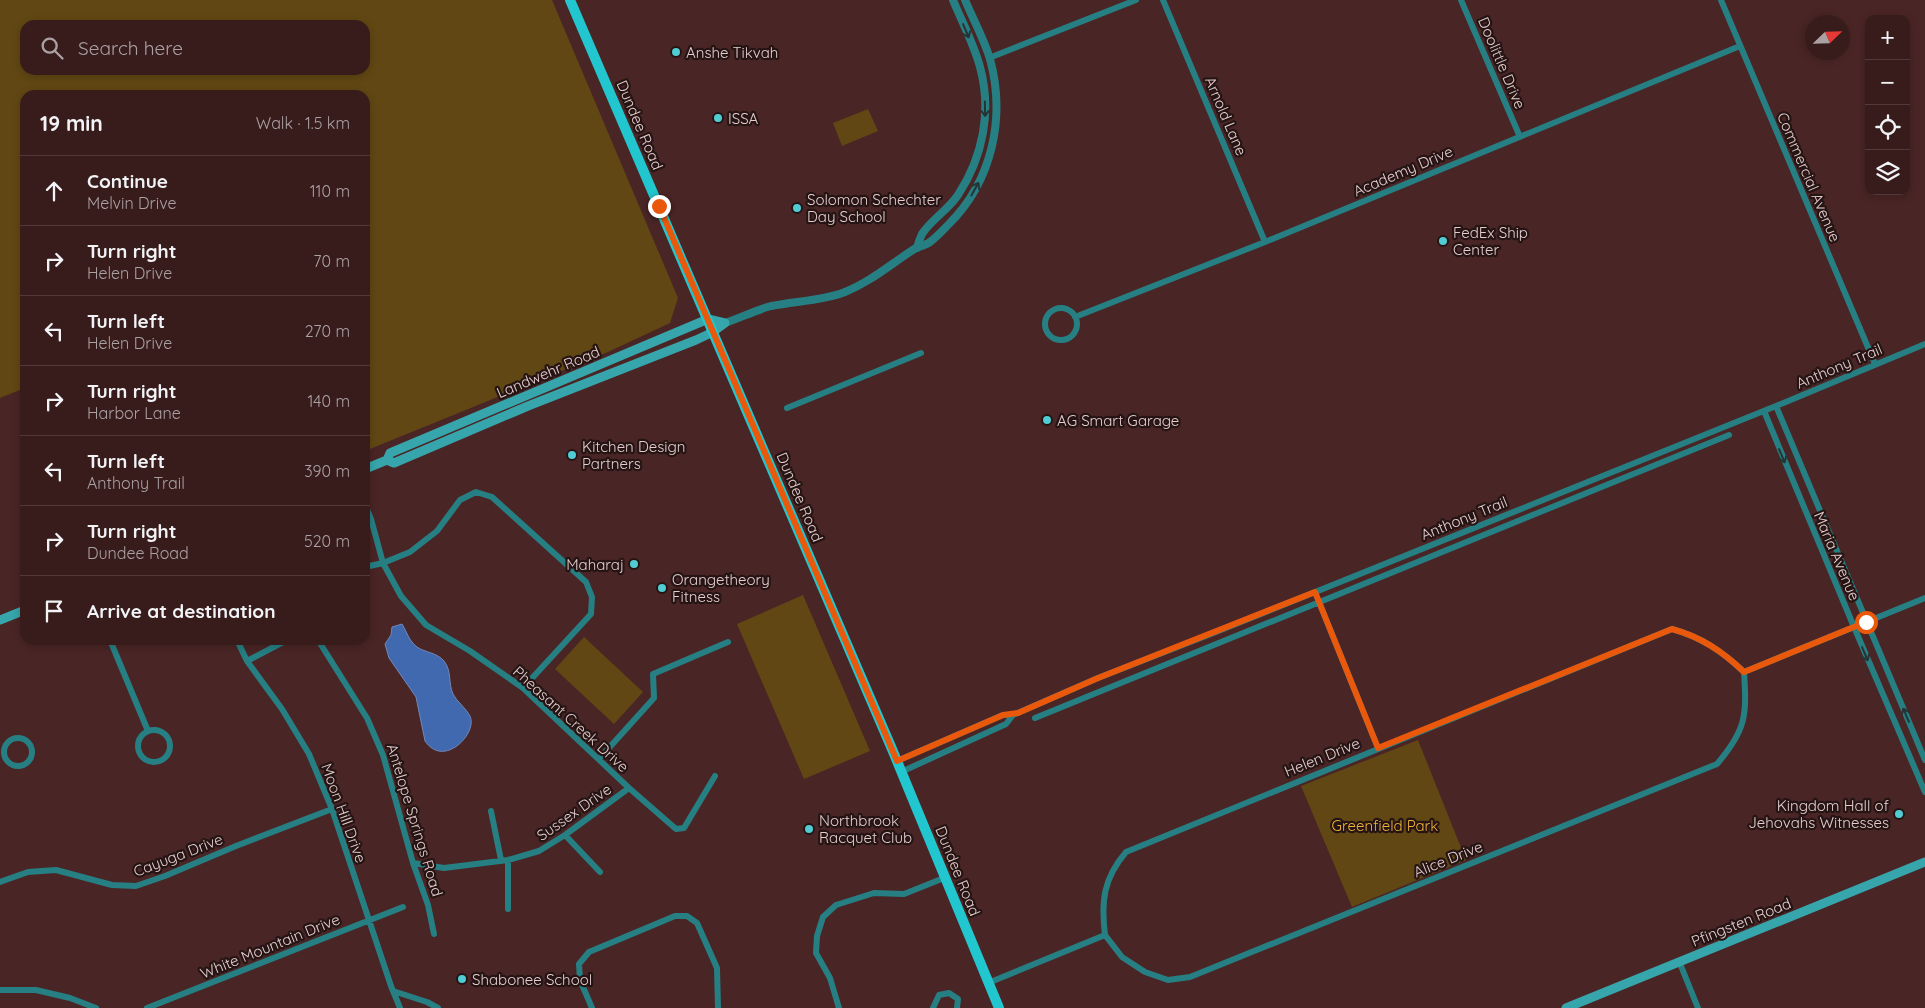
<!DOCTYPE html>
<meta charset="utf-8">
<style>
:root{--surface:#381c1c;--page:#432929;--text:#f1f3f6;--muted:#aba1a3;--line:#523a3b}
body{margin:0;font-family:Quicksand,sans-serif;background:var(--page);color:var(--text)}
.controls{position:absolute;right:15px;top:15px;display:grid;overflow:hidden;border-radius:10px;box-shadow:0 2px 8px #0003}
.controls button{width:45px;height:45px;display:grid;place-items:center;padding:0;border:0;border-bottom:1px solid var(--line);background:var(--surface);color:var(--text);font:25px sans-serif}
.compass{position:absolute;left:1805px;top:15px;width:45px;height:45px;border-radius:50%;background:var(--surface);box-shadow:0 2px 8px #0003;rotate:67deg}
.stop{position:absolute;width:15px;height:15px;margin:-11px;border:4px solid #ea580c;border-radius:50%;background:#fff}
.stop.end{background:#ea580c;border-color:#fff;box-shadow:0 1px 5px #0008}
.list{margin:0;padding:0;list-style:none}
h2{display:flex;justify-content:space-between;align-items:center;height:65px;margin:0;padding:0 20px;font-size:21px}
h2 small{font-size:16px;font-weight:400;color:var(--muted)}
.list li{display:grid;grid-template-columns:32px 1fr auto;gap:15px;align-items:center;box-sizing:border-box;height:70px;padding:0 20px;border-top:1px solid var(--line)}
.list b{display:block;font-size:19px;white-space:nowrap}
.list p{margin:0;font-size:16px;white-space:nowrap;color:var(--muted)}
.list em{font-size:16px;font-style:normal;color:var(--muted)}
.icon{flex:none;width:28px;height:28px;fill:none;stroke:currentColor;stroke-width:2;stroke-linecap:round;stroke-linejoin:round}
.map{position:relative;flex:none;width:1925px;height:1008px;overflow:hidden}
.search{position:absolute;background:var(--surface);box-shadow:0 2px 8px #0003;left:20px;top:20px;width:350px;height:55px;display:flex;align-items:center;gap:12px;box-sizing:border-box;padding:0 18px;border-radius:15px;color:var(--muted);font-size:19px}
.panel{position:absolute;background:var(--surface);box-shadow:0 2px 8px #0003;left:20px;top:90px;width:350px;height:555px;border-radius:15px}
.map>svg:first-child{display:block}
.green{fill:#614713;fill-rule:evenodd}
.water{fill:#4069af;stroke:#7287b8}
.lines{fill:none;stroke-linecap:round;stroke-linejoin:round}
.minor{stroke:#267f83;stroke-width:6}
.tertiary{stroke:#267f83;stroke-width:8}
.secondary{stroke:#36a6ac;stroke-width:9}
.primary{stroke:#22c6ce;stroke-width:10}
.oneway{stroke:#253435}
.route{stroke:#ea580c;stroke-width:6}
.poi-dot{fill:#51ccd3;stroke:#251414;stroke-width:2}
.labels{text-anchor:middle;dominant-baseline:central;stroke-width:4.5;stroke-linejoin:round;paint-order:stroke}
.poi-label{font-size:15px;fill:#e6cdcc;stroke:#251414;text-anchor:start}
.street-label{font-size:15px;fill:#e6cdcc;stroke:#251414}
.park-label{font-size:15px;fill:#f1b336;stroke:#251414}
</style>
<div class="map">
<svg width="1925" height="1008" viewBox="0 0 1925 1008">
<rect width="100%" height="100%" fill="#4a2525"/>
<!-- green -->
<path class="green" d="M0 0H552L678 298 670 323 608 352 365 451V95H25V388L0 398ZM25 25H365V70H25Z
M868 109 878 131 842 146 833 123Z
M803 595 870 751 804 779 737 624Z
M584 637 643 692 614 724 555 669Z
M1418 740 1466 860 1352 907 1301 786Z"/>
<!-- water -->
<path class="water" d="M402 624C407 632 409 641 417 647 426 653 436 652 444 661 452 671 448 683 453 694 457 702 466 708 470 716 478 733 444 769 425 741L416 697 389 658 385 644 391 635 392 627Z"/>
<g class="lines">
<!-- minor -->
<path class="minor" d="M1163 0 1265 242
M1461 0 1520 137
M1721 0 1875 364
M989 58 1136 0
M1045 324a16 16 0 1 1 32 0a16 16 0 1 1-32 0Z
M1075 317 1265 242 1740 46
M1776 406 1925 760
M787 408 921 353
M1764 411 1854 627 1925 792
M365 505 371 519 383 563 401 596 426 625 470 651 523 688 629 788 676 829 684 828 715 776
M365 567 383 563 410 552 437 531 460 500 476 492 492 497 586 582 592 597 591 614 523 688
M1315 592 1378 748
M110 640 148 731
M237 640 247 661 282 709 309 754 332 809 391 986 400 1008
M318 640 367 718 383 755 413 863 428 905 434 934
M247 661 287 640
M1744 672 1925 598
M1013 715 1098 678 1216 632 1776 406 1925 344
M1035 718 1729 435
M138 746a16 16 0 1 1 32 0a16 16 0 1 1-32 0Z
M4 752a14 14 0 1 1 28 0a14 14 0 1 1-28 0Z
M599 759 654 698 653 674 728 642
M897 761 1003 715H1013L1006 724 901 772
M491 811 501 860
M565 835 600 872
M508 860V909
M413 863 444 868 508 860 539 851 565 835 629 788
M0 882 28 872 56 870 112 885 136 886 165 876 236 846 332 809
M1105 935 1122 957 1145 972 1168 980 1190 977 1717 764C1746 730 1747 716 1744 672
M1105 935C1101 902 1103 879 1126 852L1672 629C1701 637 1722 651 1744 672
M1679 961 1698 1008
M988 983 1105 935
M0 990H36L70 998 96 1008
M393 991 427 1002 438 1008
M147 1008 403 907
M592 1008 580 980 579 964 589 952 675 916H687L697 923 717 968 718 1008
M839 1008 830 978 816 953 817 936 823 917 836 905 874 893 904 894 944 878
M933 1008 939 995 949 993 958 999 957 1008"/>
<!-- tertiary -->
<path class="tertiary" d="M917 248C918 244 920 238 922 234 931 220 948 210 958 195 983 157 992 111 980 67 974 44 962 22 953 0
M725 323C740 318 756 310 771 306 796 301 822 301 845 292 872 281 892 263 916 248 921 246 926 245 930 242 937 237 943 230 949 224 992 181 1006 118 990 59 984 39 973 19 965 0"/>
<!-- secondary -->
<path class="secondary" d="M708 319 725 323 713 332 696 340 528 406 394 463 387 460 390 453Z
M365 469 387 460
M0 620 25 610
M1566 1008 1925 862"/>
<!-- primary -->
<path class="primary" d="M570 0 892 749 999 1008"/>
</g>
<!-- one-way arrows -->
<defs><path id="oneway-shaft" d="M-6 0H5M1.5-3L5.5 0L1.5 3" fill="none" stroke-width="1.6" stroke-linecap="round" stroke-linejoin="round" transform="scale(1.25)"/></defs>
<g class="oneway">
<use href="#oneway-shaft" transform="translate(966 31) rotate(67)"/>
<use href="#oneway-shaft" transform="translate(985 109) rotate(89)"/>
<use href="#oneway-shaft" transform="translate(975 189) rotate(-61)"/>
<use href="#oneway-shaft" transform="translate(1782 456) rotate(67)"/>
<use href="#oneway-shaft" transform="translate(1865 654) rotate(67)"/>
<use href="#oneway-shaft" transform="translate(1906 715) rotate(-113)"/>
</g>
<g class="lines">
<!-- route -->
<path class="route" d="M659 206 897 761 1003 715 1018 713 1098 678 1315 592 1378 748 1672 629C1701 637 1722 651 1744 672L1866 622"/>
</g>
<!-- markers -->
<g class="poi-dot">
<circle cx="676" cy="52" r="5"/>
<circle cx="718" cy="118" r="5"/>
<circle cx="797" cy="208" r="5"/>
<circle cx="1443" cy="241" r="5"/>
<circle cx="1047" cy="420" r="5"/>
<circle cx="572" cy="455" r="5"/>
<circle cx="634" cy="564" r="5"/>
<circle cx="662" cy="588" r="5"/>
<circle cx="1899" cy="814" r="5"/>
<circle cx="809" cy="829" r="5"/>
<circle cx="462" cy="979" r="5"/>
</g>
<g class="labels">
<!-- poi labels -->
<g class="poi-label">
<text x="686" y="52">Anshe Tikvah</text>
<text x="728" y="118">ISSA</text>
<text x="807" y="199">Solomon Schechter<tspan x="807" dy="17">Day School</tspan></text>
<text x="1453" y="232">FedEx Ship<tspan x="1453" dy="17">Center</tspan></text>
<text x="1057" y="420">AG Smart Garage</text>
<text x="582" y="446">Kitchen Design<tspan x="582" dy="17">Partners</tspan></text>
<text x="624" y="564" text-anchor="end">Maharaj</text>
<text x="672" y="579">Orangetheory<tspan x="672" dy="17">Fitness</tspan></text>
<text x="1889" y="805" text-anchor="end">Kingdom Hall of<tspan x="1889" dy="17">Jehovahs Witnesses</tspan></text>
<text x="819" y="820">Northbrook<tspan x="819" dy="17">Racquet Club</tspan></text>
<text x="472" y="979">Shabonee School</text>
</g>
<!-- street labels -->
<g class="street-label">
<text transform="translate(1502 63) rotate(67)">Doolittle Drive</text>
<text transform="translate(1226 116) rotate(67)">Arnold Lane</text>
<text transform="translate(640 125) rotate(67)">Dundee Road</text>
<text transform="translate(1403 171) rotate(-23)">Academy Drive</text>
<text transform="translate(1809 177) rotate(67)">Commercial Avenue</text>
<text transform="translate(1839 366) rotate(-23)">Anthony Trail</text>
<text transform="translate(548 372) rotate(-23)">Landwehr Road</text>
<text transform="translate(800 497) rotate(67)">Dundee Road</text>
<text transform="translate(1464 518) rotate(-22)">Anthony Trail</text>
<text transform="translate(1837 556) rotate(67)">Maria Avenue</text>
<text transform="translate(571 719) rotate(42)">Pheasant Creek Drive</text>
<text transform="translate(1322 757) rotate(-22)">Helen Drive</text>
<text transform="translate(574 812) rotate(-35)">Sussex Drive</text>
<text transform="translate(344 813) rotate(70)">Moon Hill Drive</text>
<text transform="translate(415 820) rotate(73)">Antelope Springs Road</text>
<text transform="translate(178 855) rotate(-21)">Cayuga Drive</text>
<text transform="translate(1448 859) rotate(-22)">Alice Drive</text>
<text transform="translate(958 871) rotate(68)">Dundee Road</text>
<text transform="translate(1741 922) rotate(-22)">Pfingsten Road</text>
<text transform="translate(270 946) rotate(-22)">White Mountain Drive</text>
</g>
<!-- park labels -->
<g class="park-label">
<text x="1385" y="825">Greenfield Park</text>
</g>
</g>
</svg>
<div class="controls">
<button>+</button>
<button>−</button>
<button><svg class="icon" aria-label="locate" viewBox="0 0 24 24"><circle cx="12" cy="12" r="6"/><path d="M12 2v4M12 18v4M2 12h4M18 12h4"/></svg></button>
<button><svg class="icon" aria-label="layers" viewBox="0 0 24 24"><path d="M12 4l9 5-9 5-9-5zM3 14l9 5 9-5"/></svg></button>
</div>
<svg class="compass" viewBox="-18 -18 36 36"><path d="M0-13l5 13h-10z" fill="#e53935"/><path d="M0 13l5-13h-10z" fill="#aba1a3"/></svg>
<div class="stop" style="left:1866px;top:622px"></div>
<div class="stop end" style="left:659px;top:206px"></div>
<div class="search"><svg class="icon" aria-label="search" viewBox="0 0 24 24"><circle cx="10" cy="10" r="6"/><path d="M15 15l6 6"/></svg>Search here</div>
<section class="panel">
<h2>19 min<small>Walk · 1.5 km</small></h2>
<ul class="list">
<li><svg class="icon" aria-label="ahead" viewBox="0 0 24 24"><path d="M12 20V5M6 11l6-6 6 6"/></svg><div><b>Continue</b><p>Melvin Drive</p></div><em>110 m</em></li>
<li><svg class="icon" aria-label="right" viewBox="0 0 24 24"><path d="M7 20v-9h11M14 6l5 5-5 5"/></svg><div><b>Turn right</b><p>Helen Drive</p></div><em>70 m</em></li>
<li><svg class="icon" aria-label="left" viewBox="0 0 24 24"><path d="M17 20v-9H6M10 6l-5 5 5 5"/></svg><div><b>Turn left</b><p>Helen Drive</p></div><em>270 m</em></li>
<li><svg class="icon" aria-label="right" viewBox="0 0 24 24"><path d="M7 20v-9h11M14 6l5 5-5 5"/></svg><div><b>Turn right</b><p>Harbor Lane</p></div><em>140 m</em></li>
<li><svg class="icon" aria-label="left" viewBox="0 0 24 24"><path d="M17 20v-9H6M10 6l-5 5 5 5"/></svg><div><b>Turn left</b><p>Anthony Trail</p></div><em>390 m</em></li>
<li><svg class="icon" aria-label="right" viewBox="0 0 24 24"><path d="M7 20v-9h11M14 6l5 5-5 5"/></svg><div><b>Turn right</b><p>Dundee Road</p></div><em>520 m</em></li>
<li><svg class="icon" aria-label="arrive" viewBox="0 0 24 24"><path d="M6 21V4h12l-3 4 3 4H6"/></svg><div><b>Arrive at destination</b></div></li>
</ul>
</section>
</div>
